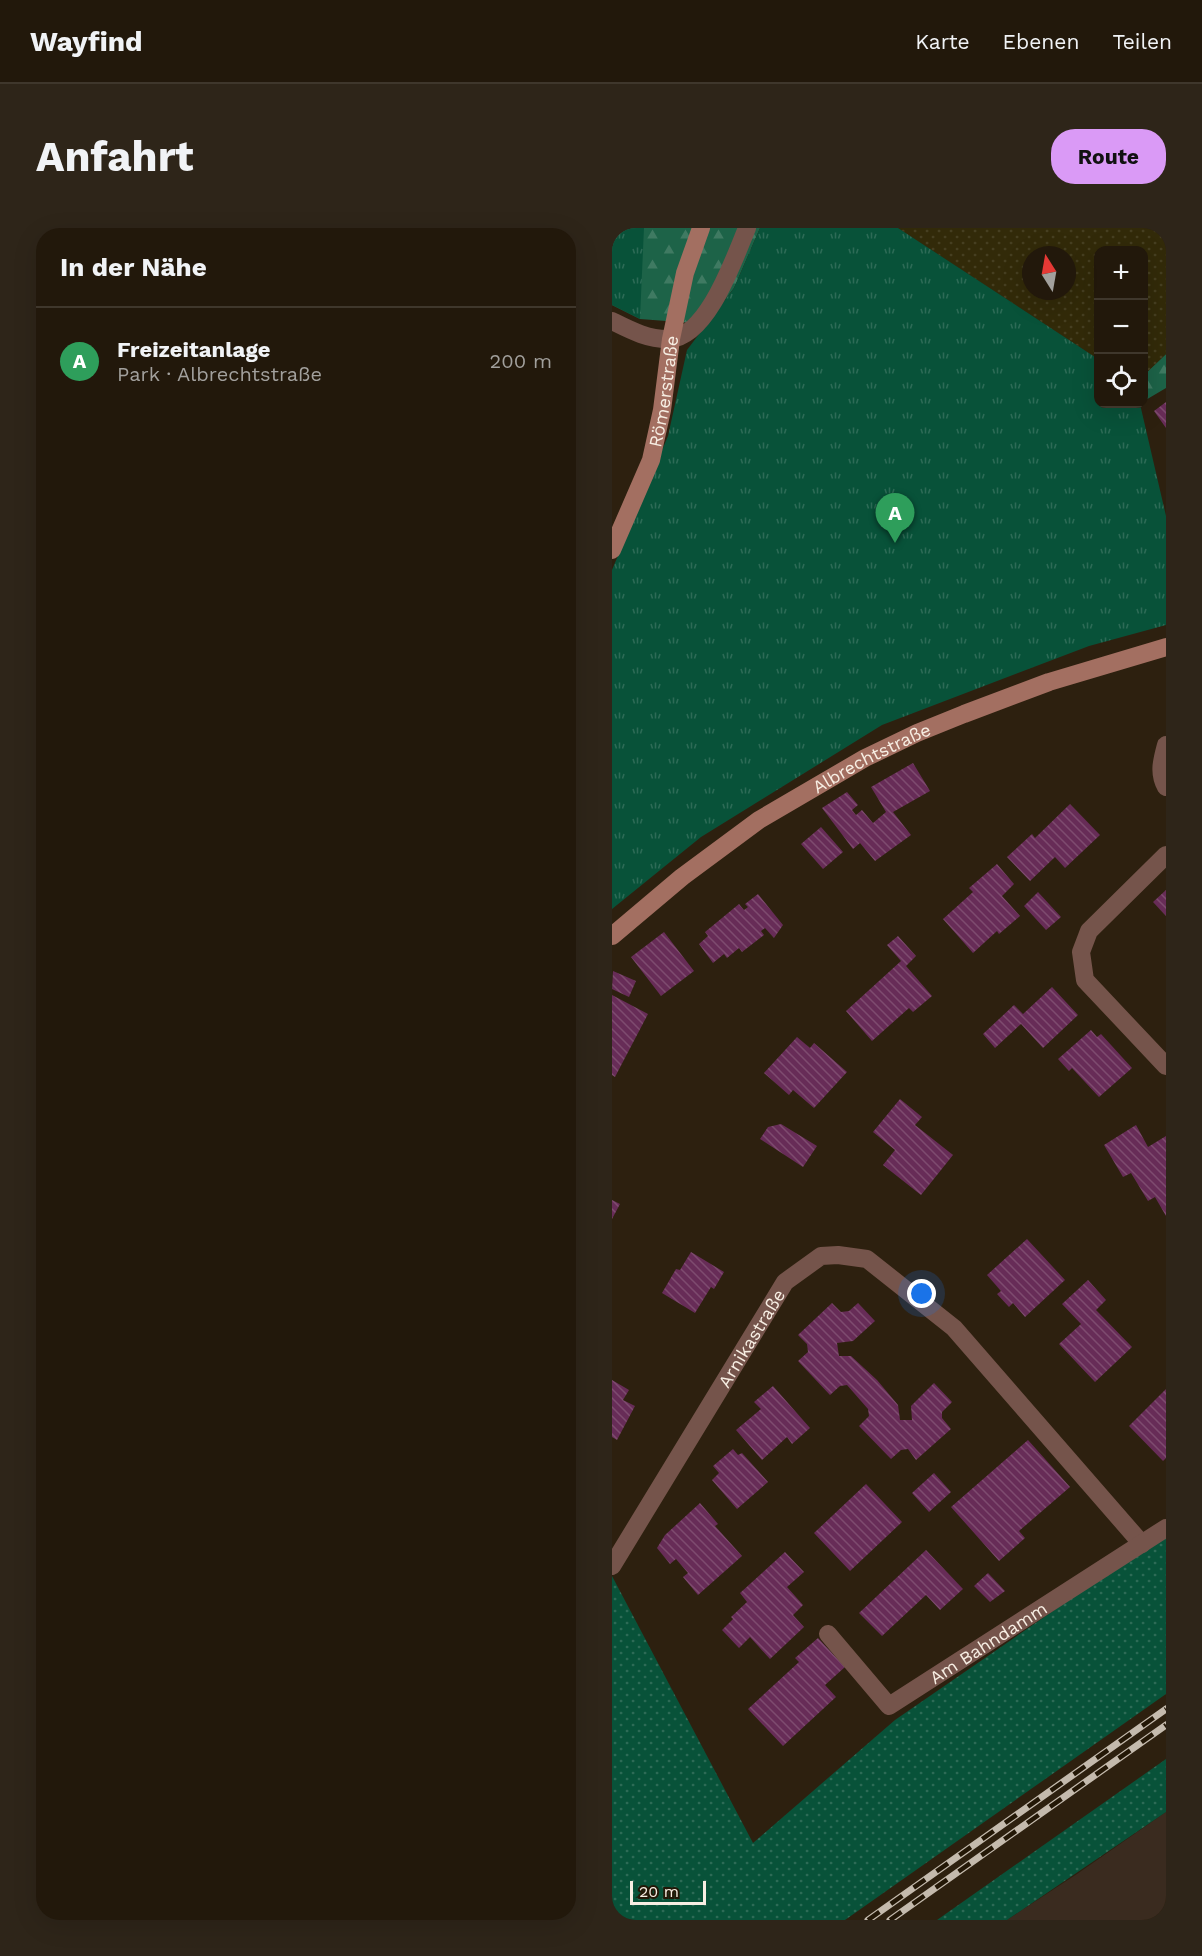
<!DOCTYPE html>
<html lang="de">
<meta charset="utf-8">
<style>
:root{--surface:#22180b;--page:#2e2519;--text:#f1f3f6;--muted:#a2a09d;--line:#3f372c;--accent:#da9af6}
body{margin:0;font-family:"Work Sans",sans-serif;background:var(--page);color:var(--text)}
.controls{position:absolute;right:18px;top:18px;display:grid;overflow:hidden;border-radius:12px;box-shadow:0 6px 24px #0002}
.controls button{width:54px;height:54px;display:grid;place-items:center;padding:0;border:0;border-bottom:2px solid var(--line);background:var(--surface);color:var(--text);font:30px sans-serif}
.compass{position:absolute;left:410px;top:18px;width:54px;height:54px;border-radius:50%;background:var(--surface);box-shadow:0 6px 24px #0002;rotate:349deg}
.scale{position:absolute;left:18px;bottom:15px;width:76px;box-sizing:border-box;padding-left:6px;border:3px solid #f7eee3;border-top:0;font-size:16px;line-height:21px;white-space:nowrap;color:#f7eee3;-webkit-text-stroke:4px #231706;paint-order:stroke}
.you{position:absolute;left:310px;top:1066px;width:21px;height:21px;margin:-15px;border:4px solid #fff;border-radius:50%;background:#1a73e8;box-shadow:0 0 0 9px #1a73e833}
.badge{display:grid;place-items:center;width:39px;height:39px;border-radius:50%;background:var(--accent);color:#fff;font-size:20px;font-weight:700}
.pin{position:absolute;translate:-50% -50px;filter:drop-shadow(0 2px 3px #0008)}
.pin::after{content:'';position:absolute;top:32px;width:21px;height:18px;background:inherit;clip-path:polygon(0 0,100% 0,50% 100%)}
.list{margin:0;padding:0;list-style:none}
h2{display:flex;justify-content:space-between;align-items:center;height:78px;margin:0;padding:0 24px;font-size:26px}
h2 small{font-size:20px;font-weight:400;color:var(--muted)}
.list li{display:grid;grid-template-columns:39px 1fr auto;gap:18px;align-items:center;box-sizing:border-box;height:108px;padding:0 24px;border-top:2px solid var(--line)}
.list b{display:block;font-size:22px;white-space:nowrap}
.list p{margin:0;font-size:20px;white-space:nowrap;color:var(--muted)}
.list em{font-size:20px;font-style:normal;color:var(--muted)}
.icon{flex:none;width:33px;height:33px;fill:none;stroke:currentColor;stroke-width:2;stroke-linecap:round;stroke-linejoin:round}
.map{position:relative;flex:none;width:554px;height:1692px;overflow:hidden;border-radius:24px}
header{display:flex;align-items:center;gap:36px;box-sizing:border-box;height:84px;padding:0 30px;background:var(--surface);border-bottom:2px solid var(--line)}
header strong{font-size:28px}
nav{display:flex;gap:33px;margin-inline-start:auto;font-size:21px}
.intro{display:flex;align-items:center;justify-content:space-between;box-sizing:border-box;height:144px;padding:0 36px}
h1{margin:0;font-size:42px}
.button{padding:15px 27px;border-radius:24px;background:var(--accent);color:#111;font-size:21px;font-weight:700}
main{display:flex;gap:36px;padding:0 36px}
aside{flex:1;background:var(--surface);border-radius:24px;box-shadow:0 6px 24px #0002}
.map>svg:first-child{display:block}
.commercial{fill:#3a2b1f}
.grass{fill:url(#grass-dots)}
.forest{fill:url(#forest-firs)}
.sand{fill:url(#sand-dots);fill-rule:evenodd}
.park{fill:url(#park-tufts)}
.building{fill:url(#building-back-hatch)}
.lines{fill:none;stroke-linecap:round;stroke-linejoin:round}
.street{stroke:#75544b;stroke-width:18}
.secondary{stroke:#a36f61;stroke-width:18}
.rail-casing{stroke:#c4baad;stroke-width:7}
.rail{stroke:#231706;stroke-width:4.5;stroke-dasharray:14;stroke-linecap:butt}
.labels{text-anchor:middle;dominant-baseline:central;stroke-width:6;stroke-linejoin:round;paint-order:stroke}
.street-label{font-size:18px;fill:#f7eee3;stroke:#231706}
</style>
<header>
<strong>Wayfind</strong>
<nav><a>Karte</a><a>Ebenen</a><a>Teilen</a></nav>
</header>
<div class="intro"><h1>Anfahrt</h1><a class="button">Route</a></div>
<main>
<aside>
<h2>In der Nähe<small></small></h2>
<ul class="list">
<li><span class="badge" style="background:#2e9e5b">A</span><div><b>Freizeitanlage</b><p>Park · Albrechtstraße</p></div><em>200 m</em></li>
</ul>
</aside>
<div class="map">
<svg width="554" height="1692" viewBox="0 0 554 1692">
<defs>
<pattern id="grass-dots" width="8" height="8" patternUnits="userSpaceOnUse" patternTransform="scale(1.5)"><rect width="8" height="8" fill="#085239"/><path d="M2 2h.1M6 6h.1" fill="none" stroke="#2d6b56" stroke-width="1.8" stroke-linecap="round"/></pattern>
<pattern id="forest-firs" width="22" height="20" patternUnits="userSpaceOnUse" patternTransform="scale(1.5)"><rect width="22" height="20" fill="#1d6348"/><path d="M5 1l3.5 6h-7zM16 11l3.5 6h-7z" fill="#3f7a62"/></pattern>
<pattern id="sand-dots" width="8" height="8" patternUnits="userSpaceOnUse" patternTransform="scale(1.5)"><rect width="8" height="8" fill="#322a09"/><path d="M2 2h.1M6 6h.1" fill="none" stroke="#463f21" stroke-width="1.8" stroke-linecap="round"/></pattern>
<pattern id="park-tufts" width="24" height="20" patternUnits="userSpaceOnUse" patternTransform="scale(1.5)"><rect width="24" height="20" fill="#085239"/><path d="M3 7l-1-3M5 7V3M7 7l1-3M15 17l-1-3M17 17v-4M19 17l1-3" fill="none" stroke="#2d6b56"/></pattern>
<pattern id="building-back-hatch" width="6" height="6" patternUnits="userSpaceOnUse" patternTransform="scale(1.5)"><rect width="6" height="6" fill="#672c57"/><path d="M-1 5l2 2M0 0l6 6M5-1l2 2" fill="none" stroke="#7e4b6f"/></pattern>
</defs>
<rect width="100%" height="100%" fill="#2d200f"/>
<!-- commercial -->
<path class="commercial" d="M554 1584V1692H395L465 1646Z"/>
<!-- grass -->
<path class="grass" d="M554 1305V1466L233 1692H0V1348L141 1615 283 1492Z
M554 1531V1584L395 1692H325Z"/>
<!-- forest -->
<path class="forest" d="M0 0H148L122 60 94 96 28 91 0 77Z
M554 126V160L532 173V147Z"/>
<!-- sand -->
<path class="sand" d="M286 0H554V126L532 147V22H487L486 131ZM419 27H455V63H419Z"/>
<!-- park -->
<path class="park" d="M0 0H32L28 91 0 77Z
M148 0H286L486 131 487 176H528L554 288V397L477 418 270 497 89 609 0 681V342L56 208 75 122 122 60Z"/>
<!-- building -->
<path class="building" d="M554 174V200L542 183Z
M301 535 318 563 281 584 299 607 263 633 248 615 241 621 210 580 235 564 246 577 240 582 244 587 250 582 261 595 274 584 259 559Z
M458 576 488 607 453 640 443 629 418 653 395 629 420 606 423 610Z
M209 599 231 624 211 641 189 616Z
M385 636 402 656 390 668 408 688 387 706 385 703 361 725 331 691 361 664 357 660Z
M554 662V688L541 674Z
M426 664 449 689 434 702 412 678Z
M146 666 171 697 162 710 153 700 149 703 152 707 130 724 127 720 115 730 112 726 101 735 87 716 96 708 93 704 127 676 132 682 136 679 133 676Z
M52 704 82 743 49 768 19 729Z
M286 708 304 728 294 738 320 768 301 784 297 780 260 813 234 783 289 733 275 717Z
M1 743 24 753 17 769 0 761Z
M440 759 466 787 431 820 409 796 383 820 371 806 402 777 411 786Z
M0 767 36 786 3 849 0 847Z
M479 802 485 809 489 806 520 840 487 869 460 840 457 843 446 831Z
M185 809 198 820 202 815 235 844 202 880 181 862 177 867 152 845Z
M288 871 310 889 303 897 341 927 309 967 271 937 283 922 261 904Z
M169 896 205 918 191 939 148 911 156 899Z
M524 897 536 919 554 908V988L543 969 536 973 519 945 511 949 492 917Z
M0 972 8 976 0 991Z
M415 1011 453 1052 413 1089 401 1075 397 1079 385 1066 389 1063 375 1047Z
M79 1024 112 1044 102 1061 99 1059 83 1085 50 1065 64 1041 68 1042Z
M476 1052 494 1072 484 1082 520 1119 483 1154 447 1116 469 1096 450 1076Z
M220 1075 229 1084 237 1083 246 1075 263 1093 241 1113 225 1115 227 1128H239L265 1152 286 1177 288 1192H300L299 1178 322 1155 340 1174 330 1184V1190L339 1201 304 1232 296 1221 289 1222 279 1231 247 1198 257 1188 256 1181 235 1157 228 1158 218 1167 186 1133 196 1124 195 1116 186 1107Z
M0 1152 17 1162 11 1172 23 1178 5 1212 0 1209Z
M161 1158 198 1200 180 1216 175 1209 150 1232 124 1202 149 1181 142 1174Z
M554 1161V1230L551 1233 517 1198Z
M416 1212 458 1259 407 1303 413 1310 387 1333 339 1279Z
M121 1221 126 1227 130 1225 156 1254 125 1281 100 1252 107 1245 101 1238Z
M322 1245 339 1264 317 1284 300 1265Z
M254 1256 290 1294 238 1343 202 1305Z
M88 1275 106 1296 103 1298 130 1328 86 1367 71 1349 76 1345 64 1331 58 1336 45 1320 53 1307Z
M314 1322 351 1361 328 1382 314 1367 270 1408 247 1385Z
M173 1324 192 1344 175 1359 191 1377 181 1387 192 1399 158 1431 138 1409 127 1420 110 1402 121 1391 119 1389 135 1374 128 1365Z
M376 1345 393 1363 378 1374 362 1358Z
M206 1410 233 1439 213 1457 224 1469 171 1518 136 1481 187 1434 183 1430Z"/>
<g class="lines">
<!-- street -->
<g class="street">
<path d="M0 93C18 102 37 112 58 111 96 108 122 31 135 0"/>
<path d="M554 517C550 532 546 545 554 559"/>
<path d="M554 627 477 703 469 724 473 752 554 838"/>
<path id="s1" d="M0 1338 173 1054 209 1028 226 1027 255 1031 342 1100 530 1316"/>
<path id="s2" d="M216 1406 277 1478 554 1300"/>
</g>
<!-- secondary -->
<g class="secondary">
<path id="s3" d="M0 322 39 232 50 182 59 111 73 45 89 0"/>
<path id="s4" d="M0 708 70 649 147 592 253 530 305 505 352 486 437 454 554 419"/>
</g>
<defs>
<path id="rail" d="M256 1692 554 1481
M278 1692 554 1497"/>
</defs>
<!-- rail casing -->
<use href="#rail" class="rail-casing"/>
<!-- rail -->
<use href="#rail" class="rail"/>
</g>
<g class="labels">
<!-- street labels -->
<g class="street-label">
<text stroke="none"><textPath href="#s3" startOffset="168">Römerstraße</textPath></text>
<text stroke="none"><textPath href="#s4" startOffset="316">Albrechtstraße</textPath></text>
<text stroke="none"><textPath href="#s1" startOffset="267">Arnikastraße</textPath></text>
<text stroke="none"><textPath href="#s2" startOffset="212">Am Bahndamm</textPath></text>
</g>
</g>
</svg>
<div class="controls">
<button>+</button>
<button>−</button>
<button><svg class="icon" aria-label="locate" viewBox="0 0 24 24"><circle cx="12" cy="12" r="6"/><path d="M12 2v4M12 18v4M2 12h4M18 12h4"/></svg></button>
</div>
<svg class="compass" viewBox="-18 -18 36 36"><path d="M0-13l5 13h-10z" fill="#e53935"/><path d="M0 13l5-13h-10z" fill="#a2a09d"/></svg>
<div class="scale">20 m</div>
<div class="you"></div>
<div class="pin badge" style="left:283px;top:315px;background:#2e9e5b">A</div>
</div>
</main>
